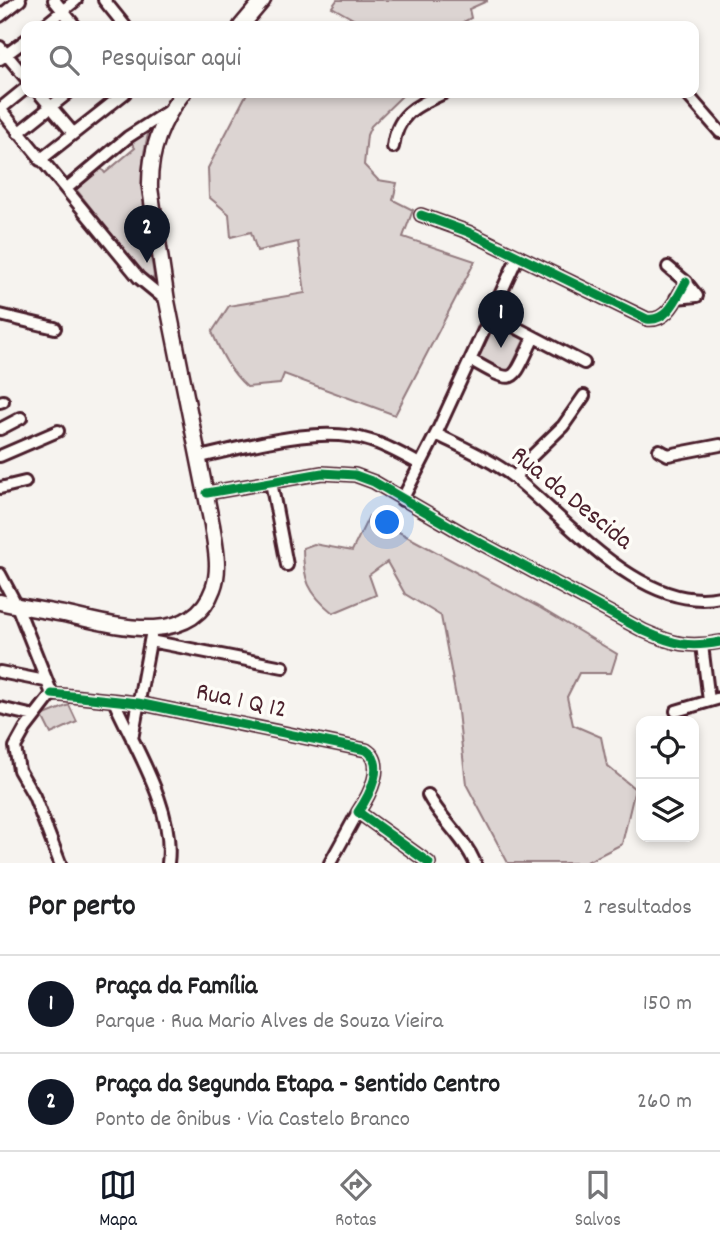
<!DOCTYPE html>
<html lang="pt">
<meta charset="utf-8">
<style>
:root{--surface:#fff;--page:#f6f6f6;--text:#202124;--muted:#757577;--line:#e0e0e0;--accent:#111827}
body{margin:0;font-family:Dekko,sans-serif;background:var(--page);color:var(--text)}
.controls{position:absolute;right:21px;bottom:21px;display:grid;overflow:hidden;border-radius:14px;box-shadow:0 4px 10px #0003}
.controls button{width:63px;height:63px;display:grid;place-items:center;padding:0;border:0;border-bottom:2px solid var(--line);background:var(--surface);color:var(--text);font:35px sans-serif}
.you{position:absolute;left:388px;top:523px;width:24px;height:24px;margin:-18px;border:5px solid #fff;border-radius:50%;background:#1a73e8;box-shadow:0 0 0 10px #1a73e833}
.badge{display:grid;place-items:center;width:46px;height:46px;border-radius:50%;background:var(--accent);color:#fff;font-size:23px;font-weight:700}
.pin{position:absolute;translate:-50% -58px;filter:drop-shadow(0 2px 4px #0008)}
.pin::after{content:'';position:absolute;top:37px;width:24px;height:21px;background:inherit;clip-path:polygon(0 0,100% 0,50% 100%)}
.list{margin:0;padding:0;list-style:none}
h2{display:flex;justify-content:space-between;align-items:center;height:91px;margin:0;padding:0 28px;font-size:30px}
h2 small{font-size:23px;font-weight:400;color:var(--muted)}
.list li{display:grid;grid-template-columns:46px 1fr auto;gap:21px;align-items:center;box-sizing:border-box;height:98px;padding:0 28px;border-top:2px solid var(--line)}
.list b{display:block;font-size:26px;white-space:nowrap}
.list p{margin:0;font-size:23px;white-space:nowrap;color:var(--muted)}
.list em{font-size:23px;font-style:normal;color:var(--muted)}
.icon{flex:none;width:38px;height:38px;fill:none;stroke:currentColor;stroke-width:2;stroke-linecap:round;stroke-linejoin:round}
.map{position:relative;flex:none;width:720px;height:863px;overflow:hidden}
.search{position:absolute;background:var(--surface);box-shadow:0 4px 10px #0003;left:21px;right:21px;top:21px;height:77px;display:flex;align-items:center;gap:18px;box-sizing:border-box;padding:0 24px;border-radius:14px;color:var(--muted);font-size:26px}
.sheet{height:287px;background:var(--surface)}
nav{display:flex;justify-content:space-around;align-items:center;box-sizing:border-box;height:98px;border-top:2px solid var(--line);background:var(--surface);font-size:19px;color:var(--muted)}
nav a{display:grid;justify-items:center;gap:4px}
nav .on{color:var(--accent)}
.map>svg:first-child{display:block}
.green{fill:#dcd4d2;stroke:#937a7e;stroke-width:2}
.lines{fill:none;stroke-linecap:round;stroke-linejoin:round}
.minor-casing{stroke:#4a1f2b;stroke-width:16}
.secondary-casing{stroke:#4a1f2b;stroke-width:19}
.minor{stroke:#fdfcf7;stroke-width:10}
.secondary{stroke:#fdfcf7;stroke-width:14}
.cycleway-casing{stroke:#fdfcf7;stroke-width:13}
.cycleway{stroke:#00873e;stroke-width:9}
.labels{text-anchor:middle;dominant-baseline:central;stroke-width:7;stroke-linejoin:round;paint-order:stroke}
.street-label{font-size:26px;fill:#4a1f2b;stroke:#fdfcf7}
</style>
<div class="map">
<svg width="720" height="863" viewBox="0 0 720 863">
<rect width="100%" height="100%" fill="#f6f3ef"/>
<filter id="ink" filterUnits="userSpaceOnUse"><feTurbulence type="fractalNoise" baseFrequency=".0143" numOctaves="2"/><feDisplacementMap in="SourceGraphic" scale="14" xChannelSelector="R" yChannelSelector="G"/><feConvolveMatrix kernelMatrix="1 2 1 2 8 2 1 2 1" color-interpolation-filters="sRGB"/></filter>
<g filter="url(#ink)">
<!-- green -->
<path class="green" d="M337 0H487V1L469 9 471 18 456 26H351L355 20 332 7Z
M247 93H405L371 126 367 135 364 165 378 180 397 183 393 200 413 210 403 237 475 261 395 415 284 374 280 384 247 387C230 372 221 353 212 332L229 306 305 293 298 242 257 251 251 232 231 237 229 214 209 197 208 168Z
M151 125C133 175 147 225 154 276L153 279 146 278 76 189 101 168 105 173 135 148 131 142Z
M494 323 525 338 508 374 477 359Z
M369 516 537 606 617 654 611 673H579L567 697 573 725 601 737 607 766 635 789 622 844 585 863H508L466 784 457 703 441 616 405 594 387 562 369 575 376 595 333 613C308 593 303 579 303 548L314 544 352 551Z
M69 705 77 722 51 734 42 716Z"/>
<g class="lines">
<defs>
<path id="minor" d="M54 0 75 26
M104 0 125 26
M0 16 20 0
M44 26 76 0
M0 47 26 78
M0 59 26 40
M39 93 73 133
M686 93 720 132
M0 109 139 278 167 301
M0 109 26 88
M18 133 68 93
M393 147C397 113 416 106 444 93
M40 160 125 93
M66 189 128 137 170 110
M421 215 468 232 647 319C668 322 677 297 686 282
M668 267 686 282 697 296 676 298
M0 315 55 328
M492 315 584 363
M471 360C518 387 511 383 534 337
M0 402 3 401
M0 429 21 418
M436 434C462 447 492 460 515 478 568 521 644 614 720 597
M659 450 668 455 720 445
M0 456 58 431
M199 457C251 446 320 424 371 441 388 446 404 456 420 464
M515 478 525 463 563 426 584 396
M271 482 287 565
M0 488 25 482
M207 493 322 473 355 475 374 482 462 533 644 631C673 644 688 648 720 642
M402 500 436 434 518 256
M0 574 17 606 52 694
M150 641 283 667
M702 645 709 701
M0 672 45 681
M52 694 138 703 366 750C387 763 369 796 358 812L429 863
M52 694 25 729 15 747 19 770 34 796 60 863
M114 701C135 748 175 810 168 863
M0 708 34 716
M676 711 720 698
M132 739 151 636
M428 795C441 820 464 837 475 863
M330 863 358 812"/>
<path id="secondary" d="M241 26 263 0
M0 602C21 607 42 610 64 614 109 624 191 650 213 589 221 569 215 545 212 525L167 301 150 188C149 152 161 121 183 93"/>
</defs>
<!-- minor casing -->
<use href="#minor" class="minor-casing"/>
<!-- secondary casing -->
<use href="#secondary" class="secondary-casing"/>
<!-- minor -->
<use href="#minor" class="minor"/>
<!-- secondary -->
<use href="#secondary" class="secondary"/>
<defs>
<path id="cycleway" d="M421 215 468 232 647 319C668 322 677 297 686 282
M207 493 322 473 355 475 374 482 462 533 644 631C673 644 688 648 720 642
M52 694 138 703 366 750C387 763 369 796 358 812L429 863"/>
</defs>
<!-- cycleway casing -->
<use href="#cycleway" class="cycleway-casing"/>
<!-- cycleway -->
<use href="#cycleway" class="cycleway"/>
</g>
</g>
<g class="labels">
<!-- street labels -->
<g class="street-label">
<text transform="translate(571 499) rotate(39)">Rua da Descida</text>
<text transform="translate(241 702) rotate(12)">Rua 1 Q 12</text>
</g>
</g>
</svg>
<div class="controls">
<button><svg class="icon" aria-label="locate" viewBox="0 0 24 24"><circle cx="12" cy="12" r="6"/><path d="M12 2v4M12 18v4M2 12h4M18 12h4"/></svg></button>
<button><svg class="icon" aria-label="layers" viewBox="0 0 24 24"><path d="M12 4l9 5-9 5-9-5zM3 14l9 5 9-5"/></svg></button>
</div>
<div class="you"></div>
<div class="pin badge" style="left:501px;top:348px">1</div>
<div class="pin badge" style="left:147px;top:263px">2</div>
<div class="search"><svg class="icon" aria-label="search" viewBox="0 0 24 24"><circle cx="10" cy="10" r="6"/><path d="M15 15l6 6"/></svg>Pesquisar aqui</div>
</div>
<section class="sheet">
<h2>Por perto<small>2 resultados</small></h2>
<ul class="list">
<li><span class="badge">1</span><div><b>Praça da Família</b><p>Parque · Rua Mario Alves de Souza Vieira</p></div><em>150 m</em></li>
<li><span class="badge">2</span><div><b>Praça da Segunda Etapa - Sentido Centro</b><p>Ponto de ônibus · Via Castelo Branco</p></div><em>260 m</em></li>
</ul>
</section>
<nav>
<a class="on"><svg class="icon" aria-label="map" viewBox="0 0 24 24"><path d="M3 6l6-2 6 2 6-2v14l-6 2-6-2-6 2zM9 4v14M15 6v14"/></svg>Mapa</a>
<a><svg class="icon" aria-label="directions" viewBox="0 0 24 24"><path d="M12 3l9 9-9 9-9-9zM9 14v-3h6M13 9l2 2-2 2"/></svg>Rotas</a>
<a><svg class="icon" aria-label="saved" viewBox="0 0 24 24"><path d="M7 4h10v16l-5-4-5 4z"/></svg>Salvos</a>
</nav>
